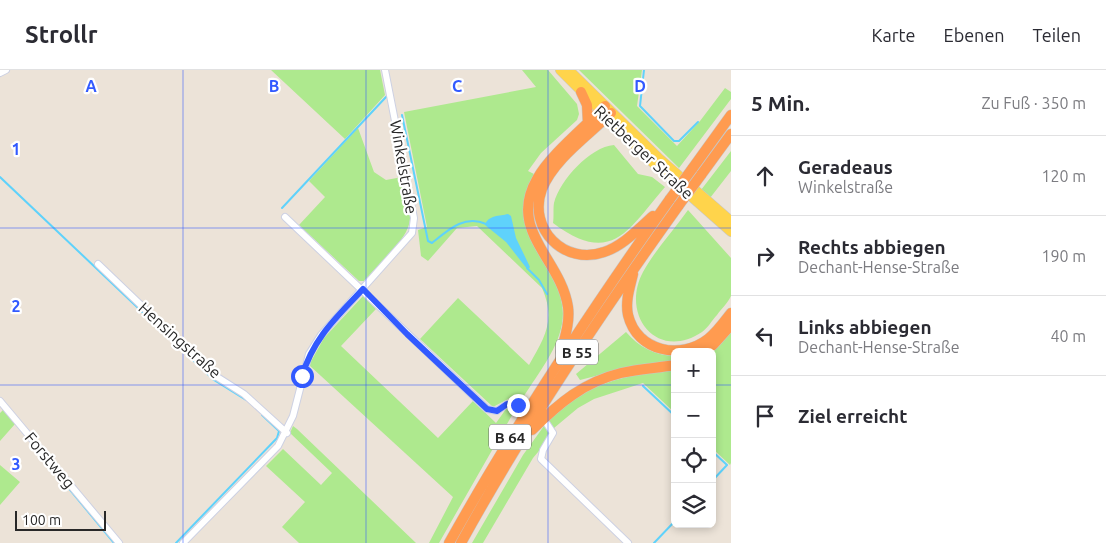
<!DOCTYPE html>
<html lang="de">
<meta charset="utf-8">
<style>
:root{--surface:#fff;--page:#f2f2f3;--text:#2b2b33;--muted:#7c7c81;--line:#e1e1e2}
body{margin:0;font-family:Ubuntu,sans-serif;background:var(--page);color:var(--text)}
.controls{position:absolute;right:15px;bottom:15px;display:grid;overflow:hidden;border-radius:8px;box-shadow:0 2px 8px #0003}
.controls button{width:45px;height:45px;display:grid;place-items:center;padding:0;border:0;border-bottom:1px solid var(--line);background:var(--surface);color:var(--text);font:25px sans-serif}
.scale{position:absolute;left:15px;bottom:12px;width:91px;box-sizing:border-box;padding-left:5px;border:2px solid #282828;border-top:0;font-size:14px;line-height:18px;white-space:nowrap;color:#282828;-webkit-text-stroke:4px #fff;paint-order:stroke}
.stop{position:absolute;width:15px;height:15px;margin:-11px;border:4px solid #325aff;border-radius:50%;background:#fff}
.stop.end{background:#325aff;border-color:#fff;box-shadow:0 1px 5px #0008}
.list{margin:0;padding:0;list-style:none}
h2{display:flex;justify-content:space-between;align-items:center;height:65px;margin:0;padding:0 20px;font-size:21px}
h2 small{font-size:16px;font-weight:400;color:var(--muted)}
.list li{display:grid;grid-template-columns:32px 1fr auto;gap:15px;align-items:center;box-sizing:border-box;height:80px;padding:0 20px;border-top:1px solid var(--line)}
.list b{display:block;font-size:19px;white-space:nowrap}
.list p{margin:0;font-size:16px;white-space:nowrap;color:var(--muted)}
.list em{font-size:16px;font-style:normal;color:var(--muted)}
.icon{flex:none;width:28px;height:28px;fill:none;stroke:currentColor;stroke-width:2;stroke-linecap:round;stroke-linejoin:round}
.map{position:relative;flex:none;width:731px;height:473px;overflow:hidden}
header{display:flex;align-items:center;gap:30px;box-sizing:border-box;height:70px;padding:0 25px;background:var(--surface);border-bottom:1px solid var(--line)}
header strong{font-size:24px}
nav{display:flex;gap:28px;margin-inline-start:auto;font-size:18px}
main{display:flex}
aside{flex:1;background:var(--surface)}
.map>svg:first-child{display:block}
.green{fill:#aee98e}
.water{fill:#5fd2fb}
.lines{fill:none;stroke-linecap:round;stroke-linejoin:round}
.stream{stroke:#5fd2fb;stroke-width:2}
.minor-casing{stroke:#cdd1e3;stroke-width:8}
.major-casing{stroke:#c7c7c7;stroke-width:10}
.highway-casing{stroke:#c7c7c7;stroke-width:11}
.minor{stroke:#fff;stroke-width:6}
.major{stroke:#ffd44b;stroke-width:9}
.highway{stroke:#ff9b50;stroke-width:10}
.highway-bridge-casing{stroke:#c7c7c7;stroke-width:11;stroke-linecap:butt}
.highway-bridge{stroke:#ff9b50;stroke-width:10}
.route{stroke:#325aff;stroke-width:6}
.grid{fill:none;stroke:#325aff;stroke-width:1;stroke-opacity:0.55}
.labels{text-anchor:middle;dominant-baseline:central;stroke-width:4.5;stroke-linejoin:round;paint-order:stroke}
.shield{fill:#fff;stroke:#686868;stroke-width:1}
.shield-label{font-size:15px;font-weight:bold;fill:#282828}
.street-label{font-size:16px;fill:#282828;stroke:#fff}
.grid-label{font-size:16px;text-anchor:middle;font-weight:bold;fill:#325aff;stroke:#fff;stroke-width:4.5;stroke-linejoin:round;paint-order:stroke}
</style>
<header>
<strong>Strollr</strong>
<nav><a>Karte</a><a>Ebenen</a><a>Teilen</a></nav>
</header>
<main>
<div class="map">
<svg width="731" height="473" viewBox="0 0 731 473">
<rect width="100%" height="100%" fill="#ece3d8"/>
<!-- green -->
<path class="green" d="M271 0H380L385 25 345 69Z
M522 0H548L577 34 579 44 577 50 541 83 528 101 534 104C497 171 572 198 562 254 557 282 535 307 521 331L510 328 493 337 420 269 458 228 529 295C545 267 556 250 542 218L477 156 457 158 428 191 421 186 418 160 427 157 404 42 536 17Z
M579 0H642L637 36 677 76 700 51 725 18 731 22V29L679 98Z
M358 58 374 102 386 110 402 107C405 120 411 136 410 149 409 169 377 196 364 211H359L299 155 325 127 309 111Z
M614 75 638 104 652 107 665 117C628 160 612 197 553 153 554 147 553 139 554 133 560 110 590 77 614 75Z
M731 81V101L710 128 701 120Z
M688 140 731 188C731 199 731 217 731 226 728 233 721 239 717 245 712 250 708 258 702 262 657 292 620 245 643 202 655 180 674 160 688 140Z
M363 226 376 239 341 276 438 368 473 331 496 353 506 339 515 340 439 473H429L453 427 309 295 324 268Z
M731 261V393L730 395 712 378V282Z
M626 262C639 277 654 285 675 286V292L623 299 580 310 576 304Z
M675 299V343L643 313 594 329 578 338 554 358 548 352C584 312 624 306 675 299Z
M3 340 15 354 0 371V343Z
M293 356 297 359 416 473H299L282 457 305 432 266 396 283 379 321 415 332 403 290 363Z
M544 356 549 363V369L533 388 483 473H472L523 385Z
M0 395 20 412 0 435Z"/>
<!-- water -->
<path class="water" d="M508 144 511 146 516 168 530 197 528 200 506 172 485 155C488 145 500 146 508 144Z"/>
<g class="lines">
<!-- stream -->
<path class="stream" d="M644 0 640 36 674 71H679L698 52
M402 45 428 171 432 173C448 160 465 144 486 154
M0 107 214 310 246 330
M282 138 386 27
M527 198 539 210 547 224
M643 316 675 346
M712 381 727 395 712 411
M47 392 114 473
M176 473 277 368 279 361 262 345
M654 473 675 451"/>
<defs>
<path id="minor" d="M0 3 6 0
M285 147 487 339 497 341 507 334 518 335
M98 194 214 305 244 324 287 363
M0 331 119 473
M547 354 553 363 543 380 541 389 628 473
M183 473 278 376 293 346 309 284 321 265 412 163 414 148 385 0"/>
<path id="major" d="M560 0 654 94 731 162
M569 0 660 89 731 151"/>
<path id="highway" d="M581 22 587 35 588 54
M611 43C588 66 554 89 542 119 527 159 565 196 604 182 623 176 638 159 653 146
M692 99 731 45
M701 105 731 64
M633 204C630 217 625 231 628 245 637 282 681 290 708 269 717 262 724 252 731 243
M561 282C565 267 570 252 568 237 561 189 507 161 537 109 550 85 585 57 605 36
M704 282 714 274 731 255
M532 360C559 333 584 312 621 303 639 299 657 298 675 295
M449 473C516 353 591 240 670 129
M461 473C526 355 601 244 679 135"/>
</defs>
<!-- minor casing -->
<use href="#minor" class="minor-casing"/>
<!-- major casing -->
<use href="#major" class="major-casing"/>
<!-- highway casing -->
<use href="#highway" class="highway-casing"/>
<!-- minor -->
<use href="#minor" class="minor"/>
<!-- major -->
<use href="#major" class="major"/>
<!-- highway -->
<use href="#highway" class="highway"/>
<defs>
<path id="highway-bridge" d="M670 129 692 99
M679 135 701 105"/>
</defs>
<!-- highway-bridge casing -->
<use href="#highway-bridge" class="highway-bridge-casing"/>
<!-- highway-bridge -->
<use href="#highway-bridge" class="highway-bridge"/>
</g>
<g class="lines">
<!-- route -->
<path class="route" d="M302 306C314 267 336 248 363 219L407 264 487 339 497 341 507 334 518 335"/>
</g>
<!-- grid -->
<path class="grid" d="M183 0V473M366 0V473M548 0V473M0 158H731M0 315H675M712 315H731"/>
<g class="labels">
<!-- shield labels -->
<g class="shield">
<rect x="556" y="269.5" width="42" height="25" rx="4"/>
<rect x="489" y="354.5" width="42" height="25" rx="4"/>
</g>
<g class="shield-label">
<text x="577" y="282">B 55</text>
<text x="510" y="367">B 64</text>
</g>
<!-- street labels -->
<g class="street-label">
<text transform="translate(644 82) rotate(43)">Rietberger Straße</text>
<text transform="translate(404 97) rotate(80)">Winkelstraße</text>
<text transform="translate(180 270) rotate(42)">Hensingstraße</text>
<text transform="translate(50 390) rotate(50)">Forstweg</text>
</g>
</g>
<g class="grid-label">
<text x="91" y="22">A</text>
<text x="274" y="22">B</text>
<text x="457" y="22">C</text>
<text x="640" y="22">D</text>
<text x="16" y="85">1</text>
<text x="16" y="242">2</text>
<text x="16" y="400">3</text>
</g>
</svg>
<div class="controls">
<button>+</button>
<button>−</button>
<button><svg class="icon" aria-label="locate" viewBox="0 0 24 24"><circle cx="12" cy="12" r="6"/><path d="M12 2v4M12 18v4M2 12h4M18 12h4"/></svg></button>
<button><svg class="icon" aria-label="layers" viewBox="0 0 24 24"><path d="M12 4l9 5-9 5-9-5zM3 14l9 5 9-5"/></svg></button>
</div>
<div class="scale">100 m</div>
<div class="stop" style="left:302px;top:306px"></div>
<div class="stop end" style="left:518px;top:335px"></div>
</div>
<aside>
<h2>5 Min.<small>Zu Fuß · 350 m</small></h2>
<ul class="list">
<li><svg class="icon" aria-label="ahead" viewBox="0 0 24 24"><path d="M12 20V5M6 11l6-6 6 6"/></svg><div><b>Geradeaus</b><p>Winkelstraße</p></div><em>120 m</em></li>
<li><svg class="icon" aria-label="right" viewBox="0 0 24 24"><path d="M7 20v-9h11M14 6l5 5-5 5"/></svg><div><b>Rechts abbiegen</b><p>Dechant-Hense-Straße</p></div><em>190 m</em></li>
<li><svg class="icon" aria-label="left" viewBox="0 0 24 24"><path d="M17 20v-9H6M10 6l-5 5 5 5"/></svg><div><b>Links abbiegen</b><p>Dechant-Hense-Straße</p></div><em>40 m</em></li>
<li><svg class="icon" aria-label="arrive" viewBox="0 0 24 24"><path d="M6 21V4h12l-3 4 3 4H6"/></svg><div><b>Ziel erreicht</b></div></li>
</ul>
</aside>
</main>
